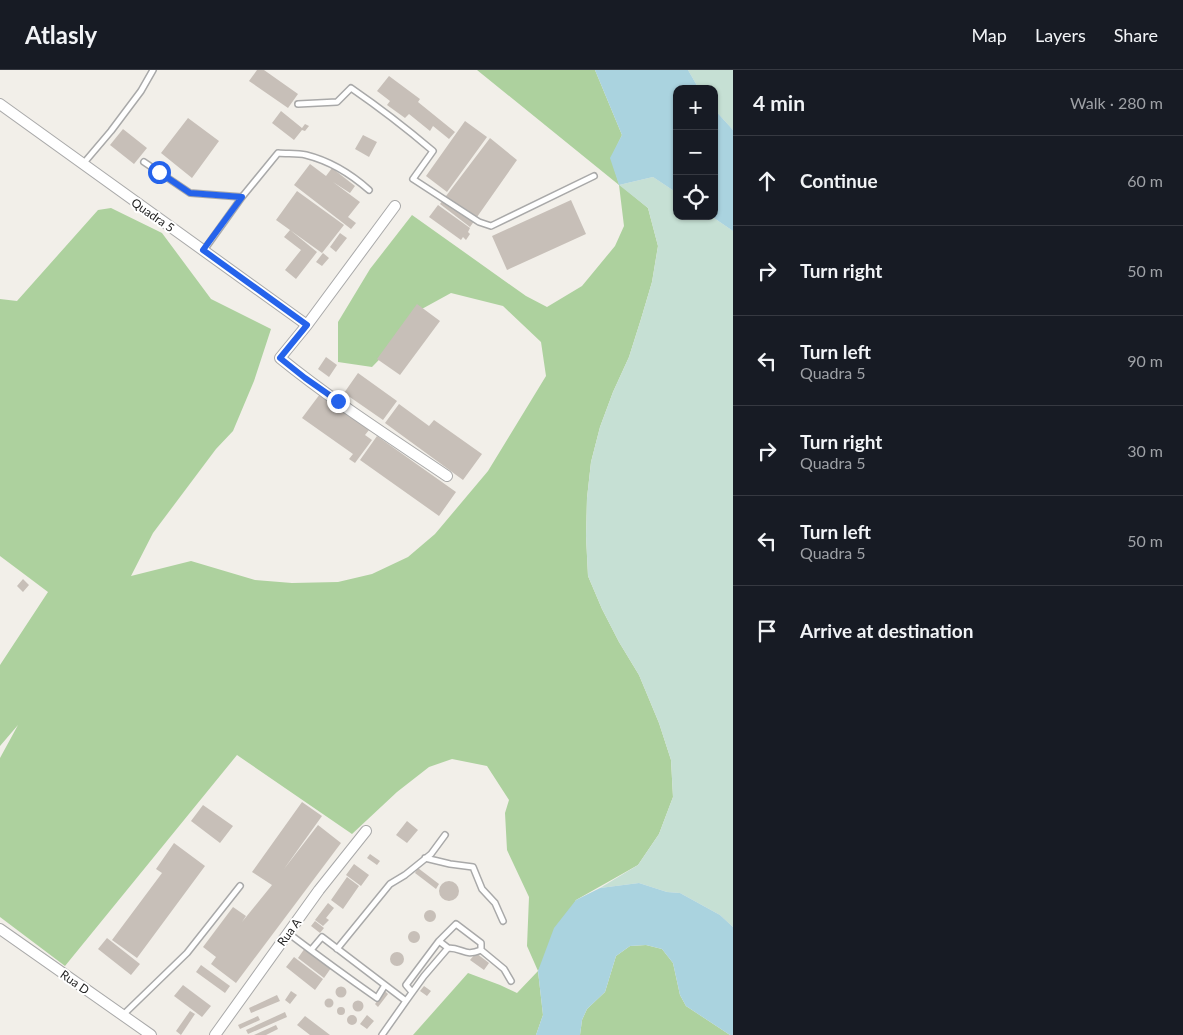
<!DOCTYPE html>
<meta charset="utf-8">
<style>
:root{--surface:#171b24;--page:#20242c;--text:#f1f3f6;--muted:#9ea1a6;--line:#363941}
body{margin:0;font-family:Lato,sans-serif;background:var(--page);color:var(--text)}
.controls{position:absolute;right:15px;top:15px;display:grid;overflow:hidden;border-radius:10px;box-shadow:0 1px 4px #0004}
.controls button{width:45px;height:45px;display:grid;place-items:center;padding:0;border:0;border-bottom:1px solid var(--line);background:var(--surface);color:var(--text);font:25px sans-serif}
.stop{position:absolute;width:15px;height:15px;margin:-11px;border:4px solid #2563eb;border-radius:50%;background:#fff}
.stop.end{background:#2563eb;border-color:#fff;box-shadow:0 1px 5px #0008}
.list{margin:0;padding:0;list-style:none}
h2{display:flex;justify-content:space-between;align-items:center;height:65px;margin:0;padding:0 20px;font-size:21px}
h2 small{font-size:16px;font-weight:400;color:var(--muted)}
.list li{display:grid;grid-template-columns:32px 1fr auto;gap:15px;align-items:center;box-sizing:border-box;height:90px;padding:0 20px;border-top:1px solid var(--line)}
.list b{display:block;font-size:19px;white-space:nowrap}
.list p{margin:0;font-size:16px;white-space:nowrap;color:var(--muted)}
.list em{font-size:16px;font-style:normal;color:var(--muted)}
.icon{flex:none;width:28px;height:28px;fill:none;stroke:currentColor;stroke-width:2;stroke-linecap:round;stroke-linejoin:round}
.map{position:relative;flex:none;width:733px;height:965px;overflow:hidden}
header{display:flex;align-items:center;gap:30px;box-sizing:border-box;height:70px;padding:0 25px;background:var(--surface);border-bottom:1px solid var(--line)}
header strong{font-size:24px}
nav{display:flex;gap:28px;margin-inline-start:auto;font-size:18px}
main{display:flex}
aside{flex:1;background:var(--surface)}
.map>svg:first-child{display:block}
.forest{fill:#add19e}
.wetland{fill:#c6e0d4}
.water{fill:#aad3df}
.building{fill:#c7bfb8}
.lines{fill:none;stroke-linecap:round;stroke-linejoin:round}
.service-casing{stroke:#a9a9a9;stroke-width:8}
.minor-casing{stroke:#a9a9a9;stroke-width:12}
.service{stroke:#fff;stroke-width:5}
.minor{stroke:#fff;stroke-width:10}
.route{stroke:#2563eb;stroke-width:6}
.labels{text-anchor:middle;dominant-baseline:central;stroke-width:4;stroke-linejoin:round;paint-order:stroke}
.street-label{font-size:12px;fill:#222;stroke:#fff}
</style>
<header>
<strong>Atlasly</strong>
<nav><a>Map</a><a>Layers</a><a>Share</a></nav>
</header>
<main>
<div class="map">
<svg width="733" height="965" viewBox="0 0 733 965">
<rect width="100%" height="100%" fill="#f2efe9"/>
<!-- forest -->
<path class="forest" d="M477 0H595L622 65 611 88 619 114 648 138 658 176 652 212 641 249 629 287 613 322 600 357 591 392 587 428 586 466 588 506 602 539 619 572 639 605 659 653 671 690 673 727 659 764 638 795 576 830 538 901 543 945 536 965H413L468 903 500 915 517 923 538 901 527 876 529 827 507 780 505 743 509 730 487 696 452 689 429 697 397 722 352 764 237 685 65 896 0 847V688L18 655 0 676V595L48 522 0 486V229L17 231 98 140 111 138 162 163 211 229 271 259 254 311 233 361 216 379 153 463 131 506 191 491 255 510 292 513 338 512 372 504 408 487 435 464 488 401 546 306 541 272 503 236 451 223 420 240 403 265 372 297 338 292V252L370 199 412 145 526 226 547 237 582 216 615 176 624 156 619 115Z
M646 875 662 879 673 893 680 925 686 936 730 965H580L582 950 587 939 605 922 616 886 630 876Z"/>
<!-- wetland -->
<path class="wetland" d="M688 0H733V60L714 39V19H699Z
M653 107 677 123V146H711L733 161V857L720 845 680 823 667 822 639 813 600 818 638 795 659 764 673 727 671 690 659 653 639 605 619 572 602 539 588 506 586 466 587 428 591 392 600 357 613 322 629 287 641 249 652 212 658 176 648 138 619 115Z"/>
<!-- water -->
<path class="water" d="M595 0H688L699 19H677V123L653 107 619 115 610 88 622 65Z
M714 39 733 60V161L711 146H714Z
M639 813 667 822 680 823 720 845 733 857V965H730L686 936 680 925 673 893 662 879 646 875 630 876 616 886 605 922 587 939 582 950 580 965H536L543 945 538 901 554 858 576 830 600 818Z"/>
<!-- building -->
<path class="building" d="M257 0H264L298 24 288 38 249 11Z
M389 6 420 29 418 32 455 62 449 69 433 56 430 61 409 44 405 48 387 35 390 31 377 21Z
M281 41 302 58 305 54 309 56 305 61 302 60 294 70 272 53Z
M188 48 219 71 192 108 161 83Z
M465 51 487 67 447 122 426 106Z
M123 59 147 78 134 94 110 75Z
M363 65 377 72 369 87 355 79Z
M490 68 517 90 470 157 440 134Z
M310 94 326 106 332 98 355 116 350 123 333 112 360 132 348 147 356 153 351 159 294 115Z
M297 121 344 155 322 183 276 150Z
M571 130 586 164 507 200 492 166Z
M438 135 470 158 468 162 470 164 466 170 463 167 461 170 429 147Z
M290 160 317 182 296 209 285 200 301 180 284 167Z
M340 163 347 168 336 182 330 177Z
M323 183 329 188 322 196 316 192Z
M417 234 440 251 400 305 377 289Z
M326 287 337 295 329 307 318 299Z
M358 303 397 331 383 350 344 323Z
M320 324 369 360 365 365 372 370 355 393 349 389 353 384 302 348Z
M399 334 429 356 434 350 482 384 463 410 385 353Z
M377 366 456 422 439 446 360 390Z
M23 509 29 515 23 522 17 516Z
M302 732 322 746 284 799 318 755 341 773 236 913 211 894 216 887 203 877 233 837 246 846 242 852 272 815 252 802Z
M203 735 233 756 220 773 191 751Z
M407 751 418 760 407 773 396 765Z
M174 773 205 796 137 888 112 870 162 803 156 799Z
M370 784 380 791 377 795 367 788Z
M354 794 369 805 361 816 346 805Z
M418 798 439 814 436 819 415 803Z
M347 807 359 816 343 839 331 830Z
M439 821a10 10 0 1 1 20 0a10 10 0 1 1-20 0Z
M328 833 334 838 326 848 329 850 323 856 315 850Z
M424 846a6 6 0 1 1 12 0a6 6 0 1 1-12 0Z
M315 851 324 858 320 863 311 856Z
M408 867a6 6 0 1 1 12 0a6 6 0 1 1-12 0Z
M107 868 140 894 131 905 98 879Z
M305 878 331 898 324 908 298 888Z
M390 889a7 7 0 1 1 14 0a7 7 0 1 1-14 0Z
M476 883 489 893 484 900 470 890Z
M294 887 323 909 315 920 286 897Z
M201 895 230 916 225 923 196 902Z
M183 915 211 936 202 947 174 926Z
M424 916 431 921 427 926 420 921Z
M335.5 922a5.5 5.5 0 1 1 11 0a5.5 5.5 0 1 1-11 0Z
M291 921 297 925 290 934 285 930Z
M385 921 388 924 378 937 375 934Z
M277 925 280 931 251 943 249 938Z
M324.5 933a4.5 4.5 0 1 1 9 0a4.5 4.5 0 1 1-9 0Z
M352.5 936a5.5 5.5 0 1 1 11 0a5.5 5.5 0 1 1-11 0Z
M337 941a4 4 0 1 1 8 0a4 4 0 1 1-8 0Z
M190 941 195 944 181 965 176 961Z
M285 942 287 947 248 964 246 960Z
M347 950a5 5 0 1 1 10 0a5 5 0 1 1-10 0Z
M367 945 374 951 367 959 360 954Z
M258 946 260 950 240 959 238 955Z
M305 946 330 965H310L297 955Z
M276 955 278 959 266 965H254Z"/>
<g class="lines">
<defs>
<path id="service" d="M298 34 337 32 351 18C380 38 406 58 433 81L413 109 479 152 491 156 594 106
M144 92 190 123 242 127
M83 94 111 61 141 21 153 0
M204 180 242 127 278 83C287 84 297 83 306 85 330 91 351 104 369 120
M425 788 450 794 473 797 482 819 495 833 503 851
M288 863C317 885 347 907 377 928L385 915 322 867 311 880
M439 871 456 854 481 873V880
M448 878C464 878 464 887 481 880L504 899 511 911
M337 879 390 814 405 805 431 784 445 765
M406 931 424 906 448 878 439 871 406 915 412 922
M123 945 187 883 240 816
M382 965 406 931 385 915"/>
<path id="minor" d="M0 34 307 255
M395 136 307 255 280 288C333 331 391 368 447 406
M0 859 151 965
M215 965 319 820 366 761"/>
</defs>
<!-- service casing -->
<use href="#service" class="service-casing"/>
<!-- minor casing -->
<use href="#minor" class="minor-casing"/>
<!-- service -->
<use href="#service" class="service"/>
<!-- minor -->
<use href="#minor" class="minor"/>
</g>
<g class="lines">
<!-- route -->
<path class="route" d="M159 102 190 123 242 127 203 180 307 255 280 288 305 308 338 331"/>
</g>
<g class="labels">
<!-- street labels -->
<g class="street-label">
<text transform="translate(153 145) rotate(35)">Quadra 5</text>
<text transform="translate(289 862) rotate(-54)">Rua A</text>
<text transform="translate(75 912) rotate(35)">Rua D</text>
</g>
</g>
</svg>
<div class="controls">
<button>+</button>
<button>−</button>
<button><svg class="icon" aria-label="locate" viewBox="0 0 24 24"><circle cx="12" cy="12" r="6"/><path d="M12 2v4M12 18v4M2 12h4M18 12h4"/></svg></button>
</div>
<div class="stop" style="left:159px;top:102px"></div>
<div class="stop end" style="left:338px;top:331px"></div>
</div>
<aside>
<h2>4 min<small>Walk · 280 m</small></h2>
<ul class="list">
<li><svg class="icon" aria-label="ahead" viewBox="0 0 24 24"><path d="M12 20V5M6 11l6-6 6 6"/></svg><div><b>Continue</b></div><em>60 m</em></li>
<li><svg class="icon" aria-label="right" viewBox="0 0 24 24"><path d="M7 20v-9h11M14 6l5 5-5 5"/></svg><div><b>Turn right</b></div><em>50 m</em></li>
<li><svg class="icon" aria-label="left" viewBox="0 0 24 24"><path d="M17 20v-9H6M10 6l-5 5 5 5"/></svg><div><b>Turn left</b><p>Quadra 5</p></div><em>90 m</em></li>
<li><svg class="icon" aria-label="right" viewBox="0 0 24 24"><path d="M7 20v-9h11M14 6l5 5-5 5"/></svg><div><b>Turn right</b><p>Quadra 5</p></div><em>30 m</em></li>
<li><svg class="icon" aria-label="left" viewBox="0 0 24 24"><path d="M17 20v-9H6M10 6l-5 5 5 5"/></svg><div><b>Turn left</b><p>Quadra 5</p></div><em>50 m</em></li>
<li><svg class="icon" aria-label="arrive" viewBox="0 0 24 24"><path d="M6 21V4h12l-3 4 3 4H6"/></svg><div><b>Arrive at destination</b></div></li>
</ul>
</aside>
</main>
